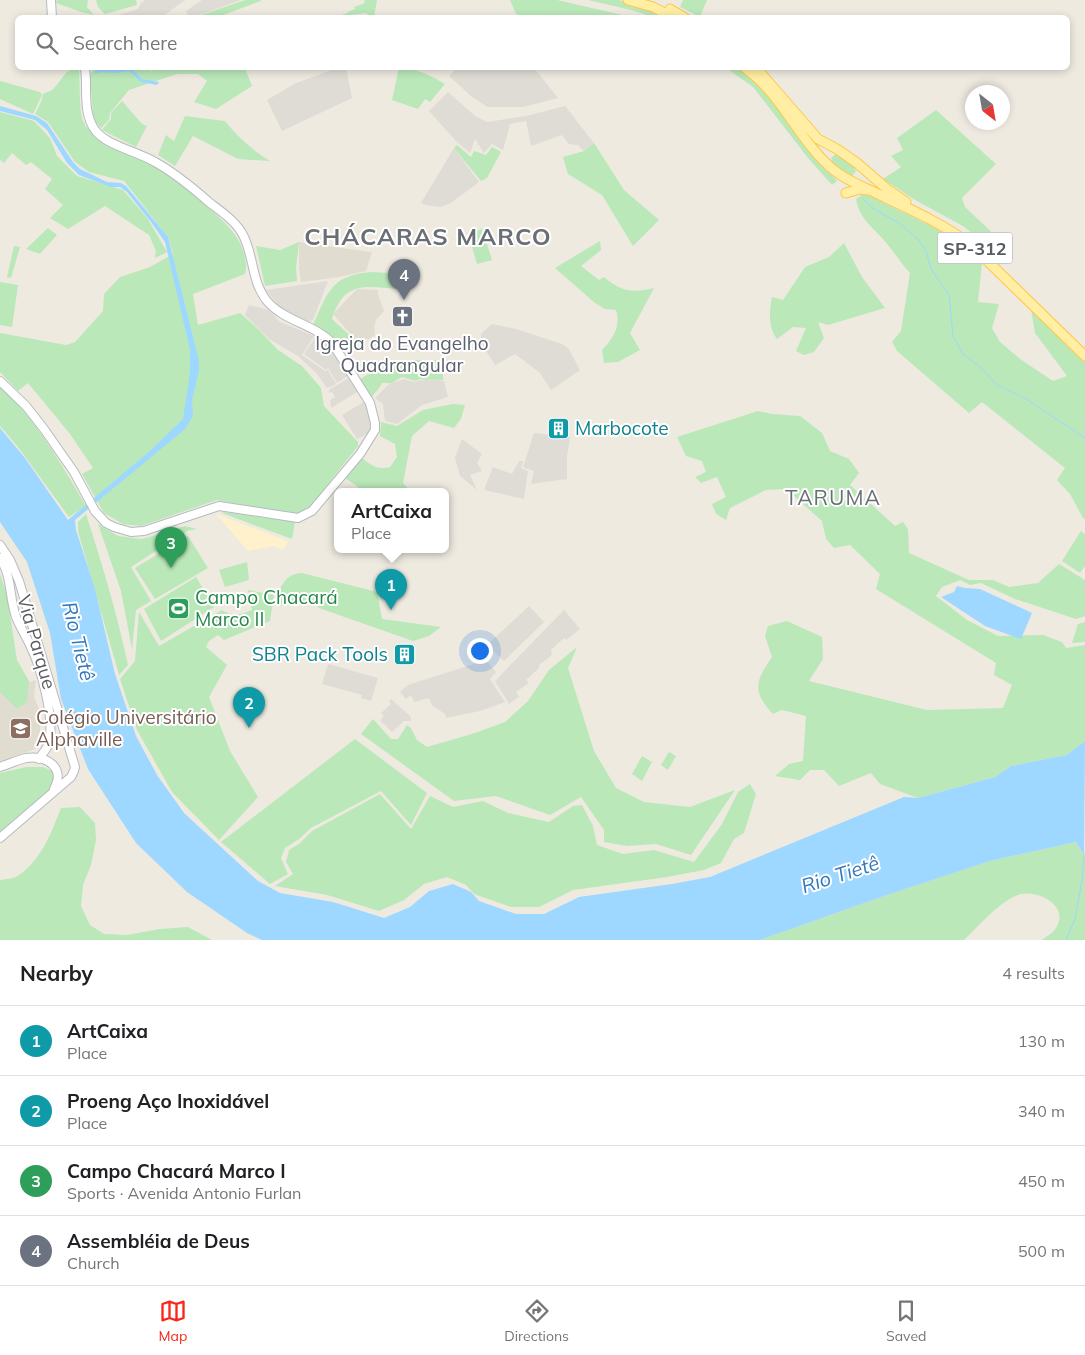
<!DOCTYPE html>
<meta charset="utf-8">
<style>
:root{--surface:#fff;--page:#f6f6f6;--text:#202124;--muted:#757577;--line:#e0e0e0;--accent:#fa2619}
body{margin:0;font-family:Mulish,sans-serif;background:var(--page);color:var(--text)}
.compass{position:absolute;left:965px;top:85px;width:45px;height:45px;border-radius:50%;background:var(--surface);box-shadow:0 2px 8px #0003;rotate:149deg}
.you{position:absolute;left:479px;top:650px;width:18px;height:18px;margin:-12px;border:4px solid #fff;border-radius:50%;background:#1a73e8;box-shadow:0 0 0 8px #1a73e833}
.badge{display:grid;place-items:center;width:32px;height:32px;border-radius:50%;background:var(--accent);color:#fff;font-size:16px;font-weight:700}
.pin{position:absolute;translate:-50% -41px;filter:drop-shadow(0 1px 2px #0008)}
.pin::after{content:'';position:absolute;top:26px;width:18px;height:15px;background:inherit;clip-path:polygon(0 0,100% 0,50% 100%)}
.popup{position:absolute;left:334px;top:488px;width:115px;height:65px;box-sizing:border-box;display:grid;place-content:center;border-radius:8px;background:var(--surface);filter:drop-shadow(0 1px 4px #0005);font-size:16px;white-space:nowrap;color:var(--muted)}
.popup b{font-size:19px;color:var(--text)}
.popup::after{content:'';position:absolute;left:50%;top:100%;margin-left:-10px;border:10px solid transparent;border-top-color:var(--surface)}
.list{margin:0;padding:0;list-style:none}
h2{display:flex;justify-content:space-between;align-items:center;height:65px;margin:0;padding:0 20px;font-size:21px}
h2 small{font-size:16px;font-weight:400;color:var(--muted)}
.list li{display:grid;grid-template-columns:32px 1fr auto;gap:15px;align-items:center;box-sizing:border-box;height:70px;padding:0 20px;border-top:1px solid var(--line)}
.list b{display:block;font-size:19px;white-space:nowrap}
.list p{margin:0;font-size:16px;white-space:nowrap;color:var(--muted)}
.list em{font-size:16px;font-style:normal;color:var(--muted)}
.icon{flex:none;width:28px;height:28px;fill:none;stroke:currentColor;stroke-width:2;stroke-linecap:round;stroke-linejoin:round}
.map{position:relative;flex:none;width:1085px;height:940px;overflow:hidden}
.search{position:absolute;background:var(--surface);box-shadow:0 2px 8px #0003;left:15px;right:15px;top:15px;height:55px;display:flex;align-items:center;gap:12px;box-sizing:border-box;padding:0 18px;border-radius:8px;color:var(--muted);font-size:19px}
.sheet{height:345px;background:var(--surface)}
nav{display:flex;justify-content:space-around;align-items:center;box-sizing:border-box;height:70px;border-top:1px solid var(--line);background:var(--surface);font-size:14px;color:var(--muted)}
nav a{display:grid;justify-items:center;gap:2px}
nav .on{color:var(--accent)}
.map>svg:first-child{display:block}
.industrial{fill:#dedcd5}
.education{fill:#e0dcd0}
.green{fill:#bae8b9}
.sand{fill:#fef1cb}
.water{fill:#9ed7ff}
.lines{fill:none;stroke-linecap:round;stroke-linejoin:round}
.stream{stroke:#9ed7ff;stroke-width:1}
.secondary-casing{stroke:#b6bac1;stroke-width:10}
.primary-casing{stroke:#ffc847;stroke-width:11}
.secondary{stroke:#fff;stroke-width:8}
.primary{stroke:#ffeea3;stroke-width:9}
.labels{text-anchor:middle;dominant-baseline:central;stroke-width:4;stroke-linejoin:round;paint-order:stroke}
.shield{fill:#fff;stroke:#8b8e92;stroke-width:1}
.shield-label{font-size:18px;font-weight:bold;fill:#595d63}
.worship-label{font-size:19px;fill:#5b616d;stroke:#fff}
.culture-label{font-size:19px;fill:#0d838f;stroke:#fff;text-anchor:start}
.leisure-label{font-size:19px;fill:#27864d;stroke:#fff;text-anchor:start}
.street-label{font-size:19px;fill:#595d63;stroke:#fff}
.education-label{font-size:19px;fill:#785e54;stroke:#fff;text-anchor:start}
.water-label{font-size:20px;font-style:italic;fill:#3278bb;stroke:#fff}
.quarter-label{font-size:21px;letter-spacing:1px;fill:#6a6f75;stroke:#fff}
.district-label{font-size:24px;font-weight:bold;letter-spacing:1px;fill:#6a6f75;stroke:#fff}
</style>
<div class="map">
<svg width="1085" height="940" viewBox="0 0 1085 940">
<rect width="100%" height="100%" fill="#eeeae0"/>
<!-- industrial -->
<path class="industrial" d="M145 0H185L162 17H112L138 9 141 3Z
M202 0H241L194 17H189L186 11Z
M337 68H346L352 98 282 131 267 100 296 83Z
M457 68H534L558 98 523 107H488L472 97 449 76Z
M448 92 475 116 487 122 526 116 565 106 594 143 584 151 578 145 569 144 562 135 531 146 526 121 510 124 503 150 492 144 484 153 475 139 470 153 455 140 429 111Z
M454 148 479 182 451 203 440 207 425 205 421 203Z
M328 281 313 320 307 322 282 310 266 290Z
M249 305 269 310 280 322 314 336 302 355 325 371 328 370 336 384 327 388 317 374 298 356 269 339 245 315Z
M492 324 516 329 562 344 568 348 580 370 551 390 540 373 515 354 495 365 481 343V334Z
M316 336 326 343 335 353 349 375 337 383 328 368 326 370 304 354Z
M350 377 359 391 331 408 330 400 335 397 332 392 329 393V390Z
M404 379 414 382 426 379 444 381 448 397 422 405 397 424 385 421 383 404 375 398 389 384Z
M367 400 372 427 371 432 357 439 342 415Z
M534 433 570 437 567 457V479L531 484 534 471 523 467Z
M462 439 482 454 477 463 482 471 470 475 477 490 460 476 455 458Z
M519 461H523L521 468 528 471 524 499 484 490 493 467 512 474Z
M529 606 544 622 504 661 487 645Z
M564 610 580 629 566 640 564 638 551 650 552 655 539 665V668L526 680 529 683 516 692 519 697 509 704 495 681Z
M486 660 496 672 490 679 505 702 480 711 446 718 445 714 432 705 429 698 414 702 411 695 406 699 400 692 408 685Z
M328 664 378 678 371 701 361 698 362 695 322 684Z
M391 699 411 717V721H404L392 732 380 720 384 716 381 713 391 704 389 702Z"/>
<!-- education -->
<path class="education" d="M299 242 371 252H372L366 271 339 277 301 282 299 269Z
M357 289 378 290V295L384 311 376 320 374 327 375 335 369 339H355L333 314Z
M36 680 34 697 40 712V747L0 762V691Z"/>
<!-- green -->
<path class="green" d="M57 0H88L87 7 94 15 81 12 56 3Z
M96 0H136L137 5 105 14 98 7Z
M245 0H260L261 1 218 17H196Z
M364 0H377L374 17H371L366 13 334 17 348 13 347 12 355 9 354 7 365 3Z
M510 0H557L631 17H529L516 14Z
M588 0H619L663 14 668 17H653L631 10Z
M683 0H707L700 17 680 7Z
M75 68H79C80 80 79 111 83 121 90 140 136 156 153 165 174 176 229 221 239 241 244 251 248 263 245 274L193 294 198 325 240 313 257 328 278 350 302 366 321 388 324 406 358 442V446L310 507 294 515 217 500 141 526 123 524 104 513 82 474 93 468 70 434 28 383 18 391 0 372V333L66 345 75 342 103 311 104 294 120 277 150 267 173 254 168 237 124 181 89 172 75 162 48 122 35 114 41 102 43 94C47 92 52 91 54 88 62 80 64 71 75 68Z
M94 68H147L151 71 159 68H245L252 86 216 109 194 102 207 81 198 74H177L129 90 110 113 109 120 101 128 95 121 93 114 90 75Z
M399 68C414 67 432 76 445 84L430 102 425 99 418 109 392 100Z
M726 68H738L759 82 837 181 832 185 808 158 753 87Z
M0 81 40 92 42 95 33 114 0 99Z
M122 101 142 124 147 126 136 147 102 130 111 119V113Z
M936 110 996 164 962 198 965 207 1002 242 993 250 963 226 915 200 883 179 901 167 891 156 903 150 897 138Z
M0 112 34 121 50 138 57 156 77 176 123 190 148 219 167 252 155 258 156 251 149 235 105 206 68 229 50 218 63 205 45 189 52 179 31 162 26 165 12 153 4 163 0 160Z
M185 116 225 121C238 137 252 150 270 161L238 159 193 136 175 166 158 155 166 135 174 141Z
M594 143 624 190 659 220 633 246 602 195 568 174 563 157 584 151Z
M457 145 471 157 474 151 486 155 492 147 501 152 487 178 481 181 454 148Z
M836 154 852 164 856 171 852 176C843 173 833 167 831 158Z
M863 194 868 195C907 215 952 232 982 263L978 302 999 304 992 328 1000 342 1020 359 1053 381 1067 376 1035 333 1031 309 1072 351 1085 362V519L1083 518 1070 494 1057 480 1065 468 982 402 969 413 897 351 892 342 901 331 910 273C900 262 892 249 882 238 870 225 859 217 856 199Z
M48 228 57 235 40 254 26 249Z
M482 229 492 260 477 264 468 233Z
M600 241 601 250 581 266 599 280 604 277C622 292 632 293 654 288L630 333 640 350 618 362 604 363 602 350C613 338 621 327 616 310L605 309 595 303 555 268Z
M299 242 296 268 297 281 265 286 256 246 280 250Z
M844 243 862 277 885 308 828 325 818 322 824 338 814 352 804 355 796 351 806 328 793 327 777 339C768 327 769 312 772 297L783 300 805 267 829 257Z
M14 246 20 247 11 278 7 277Z
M370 272 390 273 397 289C364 286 344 281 332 319L359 344 345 349 313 325C328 293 330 276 370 272Z
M0 282 18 285 12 327 0 325Z
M405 360H443V380L420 379 415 381 402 377 392 383H382C380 389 374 392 371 399L359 380 372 372Z
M0 386C36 420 61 463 86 506L69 517 18 447 0 426Z
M453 404 465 405 461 419 454 428 429 421 412 436 403 483 410 491H361L357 486 343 477 362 458C372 466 378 470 390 467L397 457 395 444 380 436 381 422 397 426 423 410Z
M758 411 772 414 800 416 822 433 830 451 849 459 859 473 850 485 895 526 903 522 908 529 909 553 969 580H993L1009 587 1038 583 1059 564 1085 580V616L1076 619 1015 599 981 583 970 585 960 580 942 587 936 596 967 620 998 636 1043 635 1062 642 1066 648 1085 645V741L1067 755 1011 766 995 777 918 798 880 784 871 773 839 786 824 770H810L800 780 775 776 789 764 803 761 806 716 782 710 773 714C752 691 755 682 772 657L765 636 768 626 787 621 822 637 823 659 809 681 927 710 1003 708 1012 685 994 675 996 663 876 589 880 574 850 545 834 548 826 539 822 521 786 489 766 490 730 508 726 520 716 514 712 504 726 497 717 477 701 483 695 477 706 472 702 461 686 456 677 437Z
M224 512 295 522 292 539 222 513Z
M86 514C102 564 117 613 128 665L119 675 78 531V522Z
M98 524 118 536 142 539 185 526 197 529 187 531 131 567 151 601 136 610 132 649 121 591Z
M1081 531 1085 534V566L1080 573 1062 561Z
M188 536 208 568 155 599 135 568Z
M247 562 249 580 225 587 219 570Z
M302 573 377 592 382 619 441 627 429 636 413 641 319 608 314 603 280 606 281 595 279 591C285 579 289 574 302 573Z
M0 574 7 595 17 660 29 681 27 702 17 709 0 692Z
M196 577 214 607 161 641 144 609Z
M248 590 274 595 270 621 224 640 218 635 209 641 206 647 227 665 209 697 230 751 258 797 219 840 172 792 137 730 120 679 135 661 139 612 159 646 222 610C232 617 241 615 252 610Z
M1085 622V642L1072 643 1078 624Z
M577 647 568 668 594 751 616 788 644 802 690 807 735 790 691 855 656 844 627 846 604 842V830L581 797 550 815 496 796 454 801 361 734 373 719 391 739H398L407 725 411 728 417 740 427 747 475 733 505 722 528 701 549 670Z
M355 739 427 793 411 825 381 791 311 828 299 839 285 848 281 858 288 874 270 884 221 842Z
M669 752 676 756 668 770 661 765Z
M642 756 652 762 642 781 632 774Z
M26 767H43L52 771 54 783 48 793 0 834V773Z
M750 784 756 794 744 833 734 839 721 863 704 870 667 877 573 890 539 907H511L474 894 466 885 447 877 424 884 404 900 379 911 327 895 275 886 293 874 286 862 289 850 299 844 312 831 380 794 411 829 430 796 453 807 483 801 508 813 549 822 573 806 582 805 593 826 597 845 623 854 654 850 694 862 722 824 738 792Z
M80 807 95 823 96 840 91 865 83 885 81 906 90 925 104 934 127 935 160 929 188 927 212 940H0V880C6 879 14 879 19 875 42 859 51 833 61 808Z
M1076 842 1084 855 1085 851V940H1042C1047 936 1053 933 1056 928 1070 906 1039 890 1021 894 1000 900 980 925 964 940H760L887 895 990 861Z"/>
<!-- sand -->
<path class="sand" d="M216 514 288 541 283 550 274 546 248 551Z"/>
<!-- water -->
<path class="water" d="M127 68 132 69 142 79 159 82 157 85 141 82 129 71 117 73 102 72 95 74V71C106 68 116 70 127 68Z
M0 106 36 116 47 123 73 162 80 169 107 182 121 183 126 186 168 237 199 361V371L192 400 193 416 185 429 75 520 76 530 95 589 115 674 136 736 157 775 184 813 258 881 280 893 333 902 384 918 410 907 429 891 453 884 471 892 479 901 516 914H544L579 897 672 884 710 877 904 797 918 798 995 777 1011 766 1067 755 1085 741 1084 855 1076 842 990 861 887 895 760 940H262L247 933 187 892 136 843 88 769 61 699 50 633 27 562 0 522V428L25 458 68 520 150 451 183 419 190 373V350L165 242 151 222 127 192 120 187H111L79 175 67 163 47 130 35 120 0 111Z
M957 586 965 588 980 589 1032 613 1021 639 985 626 941 597 954 592Z"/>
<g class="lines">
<!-- stream -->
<path class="stream" d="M863 199 874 209 899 223 917 238 926 251 931 269 949 295 953 336 963 354 979 366 997 385 1023 397 1085 438
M1066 940 1075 919 1082 880 1084 856"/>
<defs>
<path id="secondary" d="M51 0 52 18
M0 381 26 406 44 429 74 472 95 511 106 523 114 527 131 532 144 531 219 506 298 518 312 511 360 454 375 430V423L370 403 333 344C315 324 285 322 267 301 252 283 254 258 244 237 238 223 222 212 210 203 193 188 175 173 155 162 139 152 105 145 95 130 82 112 88 88 85 68
M0 545 10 560 19 581 75 767 74 771 71 777 0 838
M0 558C12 576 9 597 16 617 20 627 26 636 30 645 41 667 55 719 49 743 47 749 42 754 39 759
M0 767C9 764 18 760 26 758 47 755 66 768 54 789"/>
<path id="primary" d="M628 0 653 7 674 18
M670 9 685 18
M745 68C783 95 799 142 835 171 849 182 867 188 882 196 912 210 943 224 970 244L1085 356
M759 71 818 139 837 149 857 163 887 189 906 202
M846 193 860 189 868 190"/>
</defs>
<!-- secondary casing -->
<use href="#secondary" class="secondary-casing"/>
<!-- primary casing -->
<use href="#primary" class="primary-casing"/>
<!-- secondary -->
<use href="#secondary" class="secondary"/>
<!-- primary -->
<use href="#primary" class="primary"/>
</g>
<!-- icons -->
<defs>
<symbol id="church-square" viewBox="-11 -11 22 22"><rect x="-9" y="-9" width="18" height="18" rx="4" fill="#6b7280" stroke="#fff"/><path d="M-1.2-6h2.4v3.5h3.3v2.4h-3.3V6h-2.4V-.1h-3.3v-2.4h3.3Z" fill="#fff"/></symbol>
<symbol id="building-square" viewBox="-11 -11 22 22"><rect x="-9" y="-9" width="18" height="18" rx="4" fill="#0f9aa8" stroke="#fff"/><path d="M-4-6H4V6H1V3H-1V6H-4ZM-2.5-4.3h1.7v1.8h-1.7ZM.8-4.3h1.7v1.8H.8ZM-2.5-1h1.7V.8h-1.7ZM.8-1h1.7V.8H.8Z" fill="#fff"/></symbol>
<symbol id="stadium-square" viewBox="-11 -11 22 22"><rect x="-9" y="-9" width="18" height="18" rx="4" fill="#2e9e5b" stroke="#fff"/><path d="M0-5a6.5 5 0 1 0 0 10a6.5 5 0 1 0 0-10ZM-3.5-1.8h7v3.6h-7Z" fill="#fff"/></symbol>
<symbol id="school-square" viewBox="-11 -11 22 22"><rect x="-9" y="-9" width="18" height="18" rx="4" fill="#8d6e63" stroke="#fff"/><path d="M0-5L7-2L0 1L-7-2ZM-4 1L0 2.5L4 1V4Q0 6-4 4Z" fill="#fff"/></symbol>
</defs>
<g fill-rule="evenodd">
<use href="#church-square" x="390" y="304" width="25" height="25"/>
<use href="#building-square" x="546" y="416" width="25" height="25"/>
<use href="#stadium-square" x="166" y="596" width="25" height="25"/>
<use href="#building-square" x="392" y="642" width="25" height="25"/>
<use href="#school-square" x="8" y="716" width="25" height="25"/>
</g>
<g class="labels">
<!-- shield labels -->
<rect class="shield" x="937.5" y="232.5" width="75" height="31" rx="4"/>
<g class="shield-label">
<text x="975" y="248">SP-312</text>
</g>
<!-- worship labels -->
<g class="worship-label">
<text x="402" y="343">Igreja do Evangelho<tspan x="402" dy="22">Quadrangular</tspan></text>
</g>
<!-- culture labels -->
<g class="culture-label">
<text x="575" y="428">Marbocote</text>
<text x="388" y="654" text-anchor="end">SBR Pack Tools</text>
</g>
<!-- leisure labels -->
<g class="leisure-label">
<text x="195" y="597">Campo Chacará<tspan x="195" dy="22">Marco II</tspan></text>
</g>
<!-- street labels -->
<g class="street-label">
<text transform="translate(37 642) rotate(74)">Via Parque</text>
</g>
<!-- education labels -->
<g class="education-label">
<text x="36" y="717">Colégio Universitário<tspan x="36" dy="22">Alphaville</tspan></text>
</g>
<!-- water labels -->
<g class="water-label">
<text transform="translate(79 641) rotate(76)">Rio Tietê</text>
<text transform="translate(840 874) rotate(-18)">Rio Tietê</text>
</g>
<!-- quarter labels -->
<g class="quarter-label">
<text x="833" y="497">TARUMA</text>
</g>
<!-- district labels -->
<g class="district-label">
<text x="428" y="236">CHÁCARAS MARCO</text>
</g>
</g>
</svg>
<svg class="compass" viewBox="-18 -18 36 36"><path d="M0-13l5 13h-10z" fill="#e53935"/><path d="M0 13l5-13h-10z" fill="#757577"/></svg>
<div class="you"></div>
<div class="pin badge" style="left:391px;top:610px;background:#0f9aa8">1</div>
<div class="popup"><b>ArtCaixa</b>Place</div>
<div class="pin badge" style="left:249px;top:728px;background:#0f9aa8">2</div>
<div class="pin badge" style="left:171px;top:568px;background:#2e9e5b">3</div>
<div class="pin badge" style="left:404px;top:300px;background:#6b7280">4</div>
<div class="search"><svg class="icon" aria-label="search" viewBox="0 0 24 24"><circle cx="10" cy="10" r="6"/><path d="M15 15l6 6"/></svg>Search here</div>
</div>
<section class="sheet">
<h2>Nearby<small>4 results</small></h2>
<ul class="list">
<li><span class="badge" style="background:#0f9aa8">1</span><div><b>ArtCaixa</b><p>Place</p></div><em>130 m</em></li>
<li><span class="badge" style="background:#0f9aa8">2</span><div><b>Proeng Aço Inoxidável</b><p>Place</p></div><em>340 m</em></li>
<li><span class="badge" style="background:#2e9e5b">3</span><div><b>Campo Chacará Marco I</b><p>Sports · Avenida Antonio Furlan</p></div><em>450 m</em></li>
<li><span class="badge" style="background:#6b7280">4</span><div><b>Assembléia de Deus</b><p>Church</p></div><em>500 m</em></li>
</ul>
</section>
<nav>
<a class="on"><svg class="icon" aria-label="map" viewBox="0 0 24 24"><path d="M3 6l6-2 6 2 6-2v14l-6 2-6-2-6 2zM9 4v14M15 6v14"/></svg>Map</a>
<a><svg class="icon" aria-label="directions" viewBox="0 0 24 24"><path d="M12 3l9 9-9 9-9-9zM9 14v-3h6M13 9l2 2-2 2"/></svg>Directions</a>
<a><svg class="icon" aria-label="saved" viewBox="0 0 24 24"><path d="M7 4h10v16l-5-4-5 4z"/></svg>Saved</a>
</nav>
